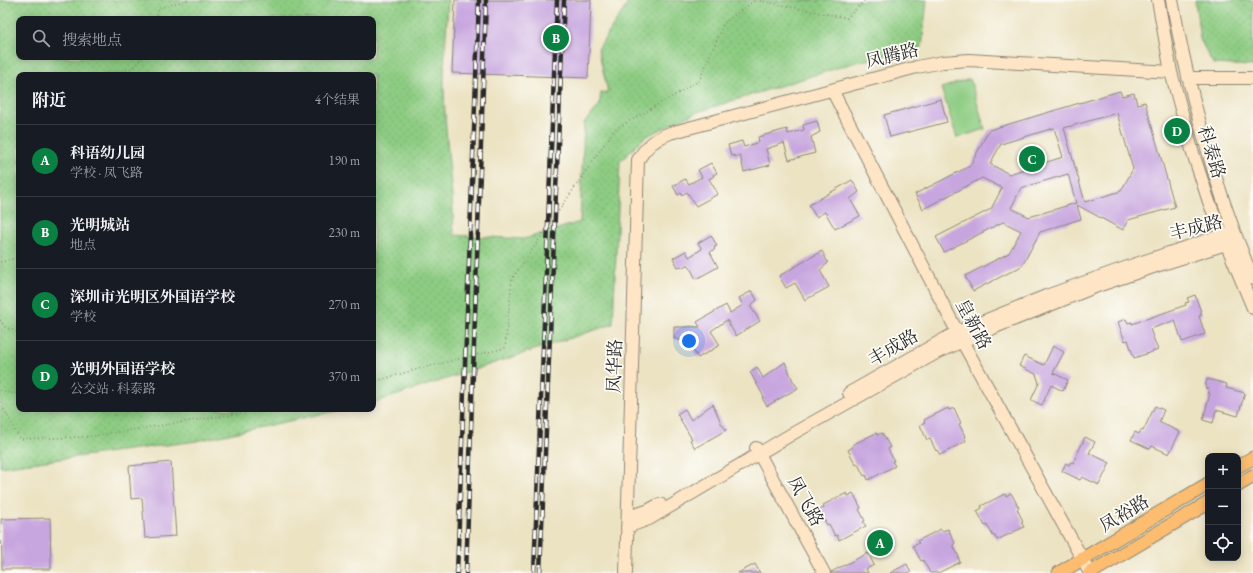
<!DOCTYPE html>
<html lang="zh">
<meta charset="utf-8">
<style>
:root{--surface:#171b24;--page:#20242c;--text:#f1f3f6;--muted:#9ea1a6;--line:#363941;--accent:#0b8043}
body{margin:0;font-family:"EB Garamond","Noto Serif SC",serif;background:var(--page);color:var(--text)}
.controls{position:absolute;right:12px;bottom:12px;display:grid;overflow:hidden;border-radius:8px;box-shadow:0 2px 10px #0003}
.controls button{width:36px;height:36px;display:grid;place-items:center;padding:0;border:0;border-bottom:1px solid var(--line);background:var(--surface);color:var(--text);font:20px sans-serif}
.you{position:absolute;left:689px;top:341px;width:14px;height:14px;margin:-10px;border:3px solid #fff;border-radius:50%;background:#1a73e8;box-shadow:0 0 0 6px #1a73e833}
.badge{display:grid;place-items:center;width:26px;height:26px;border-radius:50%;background:var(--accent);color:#fff;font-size:13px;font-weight:700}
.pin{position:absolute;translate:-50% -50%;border:2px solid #fff;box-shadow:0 1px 4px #0006}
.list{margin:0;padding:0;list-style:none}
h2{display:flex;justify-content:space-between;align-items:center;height:52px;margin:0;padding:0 16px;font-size:17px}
h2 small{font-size:13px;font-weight:400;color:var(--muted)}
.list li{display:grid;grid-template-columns:26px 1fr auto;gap:12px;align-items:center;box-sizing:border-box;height:72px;padding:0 16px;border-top:1px solid var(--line)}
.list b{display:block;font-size:15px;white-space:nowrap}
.list p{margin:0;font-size:13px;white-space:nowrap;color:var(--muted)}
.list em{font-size:13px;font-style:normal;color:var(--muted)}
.icon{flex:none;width:22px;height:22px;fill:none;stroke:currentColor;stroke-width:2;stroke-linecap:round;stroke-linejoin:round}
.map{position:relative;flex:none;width:1253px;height:573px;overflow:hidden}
.search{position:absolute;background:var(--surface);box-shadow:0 2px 10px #0003;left:16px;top:16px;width:360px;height:44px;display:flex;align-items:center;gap:10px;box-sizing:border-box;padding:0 14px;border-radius:8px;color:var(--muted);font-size:15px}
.panel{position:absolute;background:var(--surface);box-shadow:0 2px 10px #0003;left:16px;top:72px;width:360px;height:340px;border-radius:8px}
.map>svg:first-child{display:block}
.park{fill:url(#park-dots);stroke:#5c7c56;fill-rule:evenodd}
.pitch{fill:#8dcc82;stroke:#5c7c56}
.building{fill:#c7a6df;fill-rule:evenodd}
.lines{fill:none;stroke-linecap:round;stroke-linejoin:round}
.secondary-casing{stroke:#8c8777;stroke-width:14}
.primary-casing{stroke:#8c8777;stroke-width:15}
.path{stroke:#8c8777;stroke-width:1.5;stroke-dasharray:1 3;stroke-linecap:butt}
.secondary{stroke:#fee5c5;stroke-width:12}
.primary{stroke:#fcbd6f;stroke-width:13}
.rail-casing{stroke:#2b2b2b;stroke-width:4.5}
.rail{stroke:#fdfcf7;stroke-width:3;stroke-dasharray:9;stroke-linecap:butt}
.labels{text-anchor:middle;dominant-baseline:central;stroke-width:3.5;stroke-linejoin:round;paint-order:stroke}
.street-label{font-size:18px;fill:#2b2b2b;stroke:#fdfcf7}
</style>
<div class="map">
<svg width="1253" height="573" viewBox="0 0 1253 573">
<defs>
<pattern id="park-dots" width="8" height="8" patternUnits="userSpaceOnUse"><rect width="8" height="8" fill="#8dcc82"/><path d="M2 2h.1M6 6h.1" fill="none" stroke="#7aaf70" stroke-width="1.8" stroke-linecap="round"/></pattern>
</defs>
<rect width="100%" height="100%" fill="#fdfcf7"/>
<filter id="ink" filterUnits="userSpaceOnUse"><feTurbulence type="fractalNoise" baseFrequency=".025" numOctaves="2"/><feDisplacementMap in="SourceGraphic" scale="8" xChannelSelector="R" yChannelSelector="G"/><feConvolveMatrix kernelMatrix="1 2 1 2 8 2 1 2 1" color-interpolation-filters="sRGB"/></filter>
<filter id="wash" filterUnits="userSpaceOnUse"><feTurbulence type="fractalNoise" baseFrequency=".012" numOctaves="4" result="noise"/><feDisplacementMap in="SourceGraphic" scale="16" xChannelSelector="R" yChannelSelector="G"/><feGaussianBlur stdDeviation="0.9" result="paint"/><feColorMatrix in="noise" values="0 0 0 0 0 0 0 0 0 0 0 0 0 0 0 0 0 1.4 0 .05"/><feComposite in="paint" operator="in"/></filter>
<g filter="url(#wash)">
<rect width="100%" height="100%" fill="#ece3c3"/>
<!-- park -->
<path class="park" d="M0 0H448C447 27 444 55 444 82 444 134 453 184 454 235L524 239 580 222 584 123 599 106 601 93 608 92 598 49 630 0H927L922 47 853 63 697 112 645 137 620 162 613 324 373 403V75H19V409H344L197 441 0 467ZM19 19H373V57H19Z
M1195 0H1253V66L1213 64 1200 39Z"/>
<!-- pitch -->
<path class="pitch" d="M970 79 985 129 957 138 941 88Z"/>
<g id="blocks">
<!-- building -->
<path class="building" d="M455 0H591L588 78 452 73Z
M1120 91 1122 96 1134 93 1137 104 1145 102 1175 207 1128 220 1123 230 1077 205 1081 219 1040 232 1022 266 973 291 965 276 1009 253 1021 231 1003 222 944 252 936 237 991 209 1002 188 982 178 923 209 915 194 970 166 989 130ZM1117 113 1133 169 1121 191 1085 202 1064 128ZM1054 128 1063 157 1009 174 990 164 1001 144ZM1068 174 1076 203 1029 217 1011 208 1021 188Z
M941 99 947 122 890 137 884 115Z
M817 121 820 132 811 137 815 153 789 160 784 143 766 149 770 165 744 172 740 155 734 157V155L731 156 728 145 742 141 744 147 759 142 758 137 787 129 788 134 804 130 803 125Z
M711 163 717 173 713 175 714 176 709 179 718 194 696 206 687 192 682 195 681 193 678 195 673 186 685 179 689 184 702 177 698 170Z
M852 180 859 192 850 199 860 216 835 229 825 212 816 217 809 205Z
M711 235 717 246 714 247 715 249 710 252 718 267 696 279 688 264 682 268 681 266 678 267 673 258 686 251 689 257 702 249 698 243Z
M822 251 828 263 820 270 829 287 805 300 795 283 786 288 779 276Z
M752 291 757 300 750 306 760 321 736 336 727 320 711 331 720 345 698 358 687 340H678V339H674V327H700L697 322 726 305 730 313 743 305 739 298Z
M1195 295 1202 315 1199 316 1205 334 1182 342 1175 320 1162 325 1150 329 1158 350 1134 358 1128 340 1125 341 1118 322 1126 319 1128 323 1132 322V324L1186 305 1185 303 1189 302 1187 298Z
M1053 346 1064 352 1053 373 1068 380 1063 391 1051 385 1042 405 1031 400 1039 383 1036 374 1019 366 1024 356 1044 365Z
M785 362 793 381 798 388 767 406 762 398 764 397 750 372 757 367 763 378Z
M1207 379 1227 384 1226 388 1245 393 1238 416 1216 410 1213 423 1203 420 1210 393H1208L1209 389 1205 388Z
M713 404 721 423 726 430 695 448 690 440 692 439 677 414 685 409 691 420Z
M1155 406 1164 410 1159 422 1180 432 1169 454 1152 446 1150 449 1131 440 1135 432 1139 434 1141 430 1143 431Z
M948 408 949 410 954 408 961 423 959 424 965 436 964 437 966 441 940 455 937 450 936 451 930 439 927 440 920 425 925 422 924 420Z
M876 433 877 435 882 433 890 447 888 449 894 461H892L895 466 868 480 866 475 864 476 858 464 856 465 848 450 853 447 852 445Z
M1085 437 1095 442 1089 453 1110 463 1099 485 1082 477 1080 480 1062 471 1066 463 1069 465 1071 462 1073 463Z
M171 462 176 536 145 538 142 498 131 499 129 466Z
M847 493 848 496 853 493 861 508 859 509 865 521 863 522 866 526 839 540 837 535 835 536 829 524 827 525 819 510 824 508 823 505Z
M1011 493 1019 508 1017 509 1023 521 1021 522 1024 527 997 540 995 536H993L987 525 985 526 977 511 982 508 981 506 1005 494 1006 496Z
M50 518 51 569H2L1 519Z
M941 529 942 531 948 529 955 543 953 545 959 557H958L960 562 938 573H930L923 560 921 561 913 546 919 543 917 541Z
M868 553 874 565 866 569 868 573H831V572Z
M755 564 760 573H738Z
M907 564 911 573H890Z"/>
</g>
</g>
<g filter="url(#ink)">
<use href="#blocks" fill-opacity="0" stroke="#8c8777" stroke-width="1"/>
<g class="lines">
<defs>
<path id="secondary" d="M1158 0 1171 72 1192 150 1209 202 1253 308
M1172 0C1190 97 1215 189 1253 279
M1188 78H1253
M832 90 962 341 1090 573
M849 393 957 332 1046 296 1136 264 1223 235H1234
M756 448 824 573
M628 517 647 511 660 504
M627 527 649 519 792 434 938 352 1000 325 1100 285 1156 266 1226 244 1234 235
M626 573 638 160C646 146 656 138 670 133L917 67 943 62 969 60 1171 72"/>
<path id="primary" d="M1238 466 1253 458
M1238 485 1253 476
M1059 573 1208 484
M1090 573 1208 503"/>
</defs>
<!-- secondary casing -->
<use href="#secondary" class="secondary-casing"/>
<!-- primary casing -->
<use href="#primary" class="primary-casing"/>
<!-- path -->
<path class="path" d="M756 0 847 18 865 0
M156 19 159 8 188 0
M111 75 132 68 143 57
M0 262 19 257
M0 320 5 327 17 332 19 331
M373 382 414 370 505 348 512 279 614 130 699 81 724 23 755 0
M0 390 9 393 19 394
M0 402 20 439 86 437 268 409"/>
<!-- secondary -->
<use href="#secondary" class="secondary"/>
<!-- primary -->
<use href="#primary" class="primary"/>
<defs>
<path id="rail" d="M457 573 479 0
M466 573 486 0
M534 573 557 0
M540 573 564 0"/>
</defs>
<!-- rail casing -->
<use href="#rail" class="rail-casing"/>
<!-- rail -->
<use href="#rail" class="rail"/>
</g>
</g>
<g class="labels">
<!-- street labels -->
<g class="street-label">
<text transform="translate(892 55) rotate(-14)">凤腾路</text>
<text transform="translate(1212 152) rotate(73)">科泰路</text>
<text transform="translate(1196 227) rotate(-14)">丰成路</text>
<text transform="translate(974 324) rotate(62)">皇新路</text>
<text transform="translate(893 347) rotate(-30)">丰成路</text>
<text transform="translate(614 366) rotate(-88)">凤华路</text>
<text transform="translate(806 501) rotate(61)">凤飞路</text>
<text transform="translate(1124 513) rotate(-31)">凤裕路</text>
</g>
</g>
</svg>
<div class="controls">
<button>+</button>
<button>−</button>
<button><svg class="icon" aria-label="locate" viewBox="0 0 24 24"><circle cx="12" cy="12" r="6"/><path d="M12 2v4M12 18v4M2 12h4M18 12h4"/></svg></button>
</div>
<div class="you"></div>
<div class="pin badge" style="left:880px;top:543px">A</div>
<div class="pin badge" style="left:556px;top:38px">B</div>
<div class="pin badge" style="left:1032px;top:159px">C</div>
<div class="pin badge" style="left:1177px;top:131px">D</div>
<div class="search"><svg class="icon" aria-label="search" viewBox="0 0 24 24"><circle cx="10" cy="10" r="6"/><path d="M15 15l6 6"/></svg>搜索地点</div>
<section class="panel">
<h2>附近<small>4个结果</small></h2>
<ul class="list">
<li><span class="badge">A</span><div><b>科语幼儿园</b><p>学校 · 凤飞路</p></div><em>190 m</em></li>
<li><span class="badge">B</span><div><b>光明城站</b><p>地点</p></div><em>230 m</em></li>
<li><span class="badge">C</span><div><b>深圳市光明区外国语学校</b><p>学校</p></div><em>270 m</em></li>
<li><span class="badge">D</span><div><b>光明外国语学校</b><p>公交站 · 科泰路</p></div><em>370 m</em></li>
</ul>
</section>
</div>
